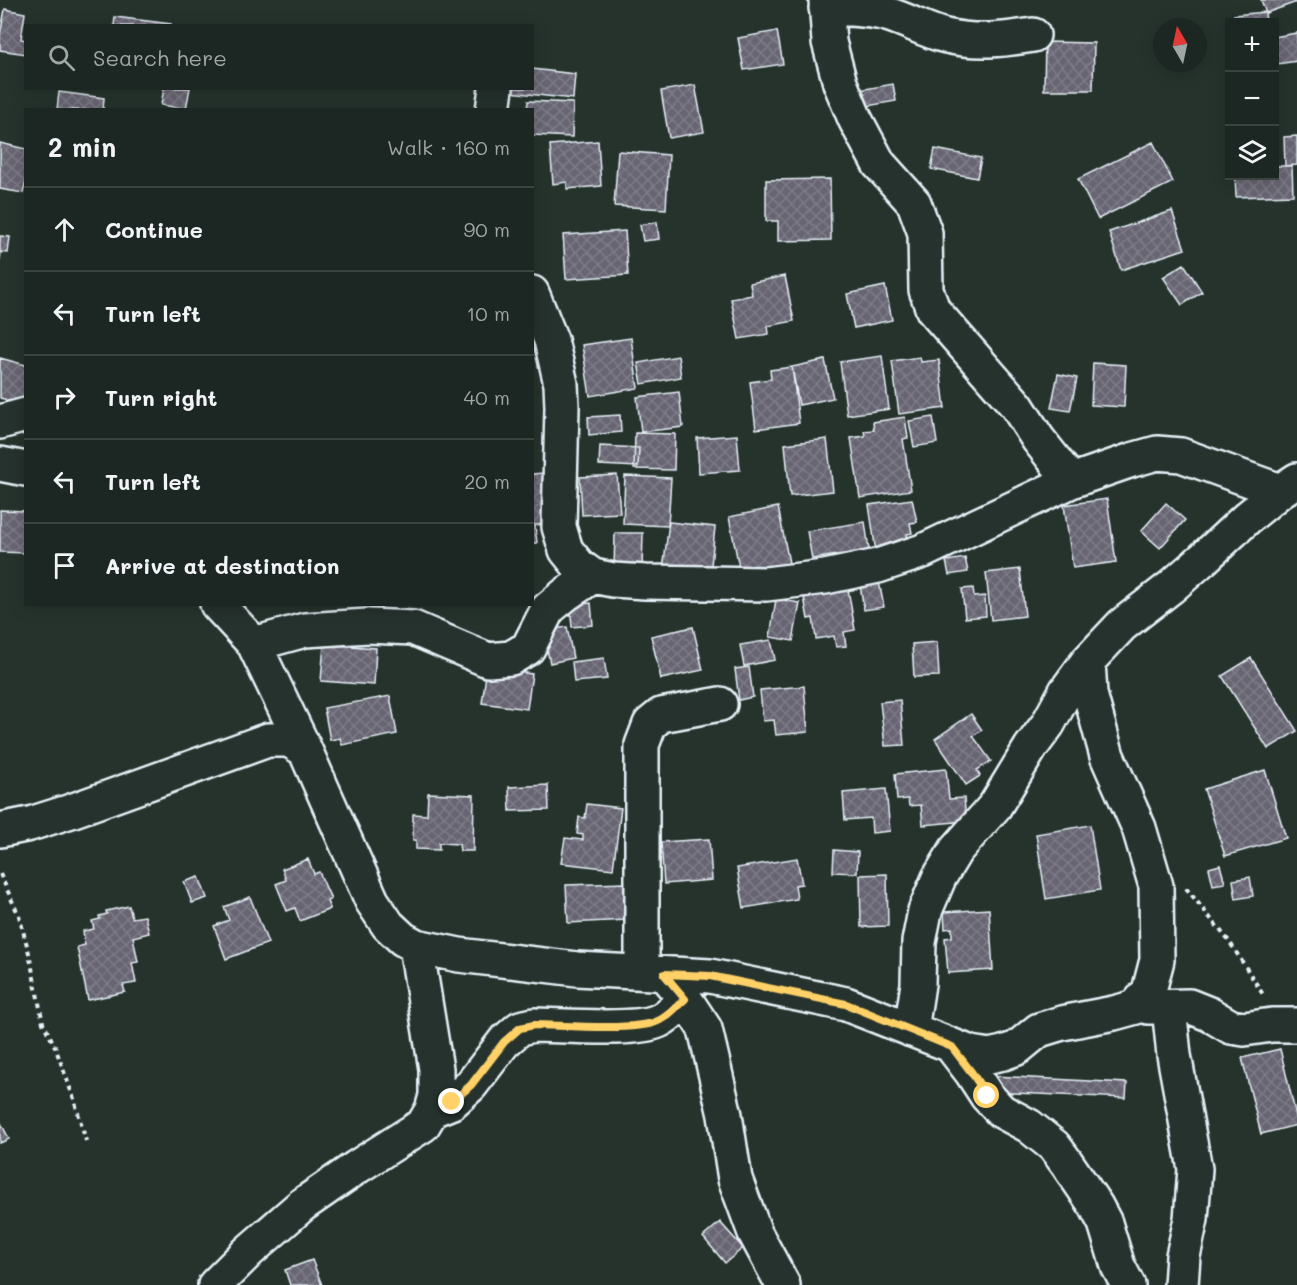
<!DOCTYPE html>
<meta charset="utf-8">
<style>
:root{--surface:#1c2622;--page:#252e2a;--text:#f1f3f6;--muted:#a0a5a5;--line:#3a4340}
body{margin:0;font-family:Mali,sans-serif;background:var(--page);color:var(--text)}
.controls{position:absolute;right:18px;top:18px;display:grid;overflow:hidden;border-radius:0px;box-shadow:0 3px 15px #0003}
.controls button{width:54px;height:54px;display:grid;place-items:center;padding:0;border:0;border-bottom:2px solid var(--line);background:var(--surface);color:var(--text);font:30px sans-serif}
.compass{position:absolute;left:1153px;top:18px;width:54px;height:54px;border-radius:50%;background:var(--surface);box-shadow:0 3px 15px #0003;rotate:351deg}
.stop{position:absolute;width:18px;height:18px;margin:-14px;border:4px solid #ffd166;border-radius:50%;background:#fff}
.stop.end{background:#ffd166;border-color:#fff;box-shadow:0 2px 6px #0008}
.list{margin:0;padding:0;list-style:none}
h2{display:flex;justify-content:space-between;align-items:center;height:78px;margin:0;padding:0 24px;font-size:26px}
h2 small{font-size:20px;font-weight:400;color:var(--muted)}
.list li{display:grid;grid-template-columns:39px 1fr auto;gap:18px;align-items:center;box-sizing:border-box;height:84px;padding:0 24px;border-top:2px solid var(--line)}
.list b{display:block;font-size:22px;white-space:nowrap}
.list em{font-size:20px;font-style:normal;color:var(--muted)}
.icon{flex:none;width:33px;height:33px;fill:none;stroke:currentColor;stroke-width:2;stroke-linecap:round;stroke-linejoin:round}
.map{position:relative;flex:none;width:1297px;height:1285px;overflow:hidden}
.search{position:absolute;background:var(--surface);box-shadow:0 3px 15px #0003;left:24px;top:24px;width:510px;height:66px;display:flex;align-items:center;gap:15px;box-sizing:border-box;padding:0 21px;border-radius:0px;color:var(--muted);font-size:22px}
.panel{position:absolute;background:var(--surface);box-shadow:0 3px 15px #0003;left:24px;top:108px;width:510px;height:498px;border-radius:0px}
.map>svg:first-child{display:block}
.building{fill:url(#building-cross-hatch);stroke:#e8f1f8;stroke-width:1.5}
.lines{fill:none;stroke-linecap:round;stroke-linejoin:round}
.minor-casing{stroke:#e8f1f8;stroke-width:38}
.path{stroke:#e8f1f8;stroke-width:4;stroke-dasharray:4.5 4.5;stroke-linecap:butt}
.minor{stroke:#26332d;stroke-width:33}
.route{stroke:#ffd166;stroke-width:8}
</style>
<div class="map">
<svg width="1297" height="1285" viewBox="0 0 1297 1285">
<defs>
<pattern id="building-cross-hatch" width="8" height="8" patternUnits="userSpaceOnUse" patternTransform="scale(1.5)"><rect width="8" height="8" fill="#676572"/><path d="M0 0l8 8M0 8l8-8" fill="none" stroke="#7d7c87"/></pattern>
</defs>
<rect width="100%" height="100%" fill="#26332d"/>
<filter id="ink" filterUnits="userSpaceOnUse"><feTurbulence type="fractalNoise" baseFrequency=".0167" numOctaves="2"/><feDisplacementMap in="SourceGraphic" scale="12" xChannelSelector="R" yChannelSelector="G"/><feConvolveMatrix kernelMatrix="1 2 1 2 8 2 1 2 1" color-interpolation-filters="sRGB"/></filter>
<g filter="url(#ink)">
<!-- building -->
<path class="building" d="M1261 0H1297V2L1266 13Z
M5 9 25 13 21 39 26 40V54L0 50V35Z
M1265 12 1266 22H1235L1234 15Z
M115 17 171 24V26H114Z
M777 31 783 64 744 70 738 38Z
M1297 33V61L1277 64 1274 54V37Z
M1045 42 1094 43 1093 90H1044Z
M532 69 575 74 573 99 510 92V88H532Z
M893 84 896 101 862 107 859 90Z
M695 85 704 132 669 138 661 91Z
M164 88H190L186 109 161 105Z
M59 92 104 98 103 110H57Z
M528 101 573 103 572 137 532 135V110H527Z
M1297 136V165L1285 166 1284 137Z
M598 141 601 186 567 189V182L553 184 550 145Z
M1153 142 1173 182 1098 219 1078 179Z
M0 143 26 149V182L23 193 0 189Z
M935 149 981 158 977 178 931 169Z
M618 151 669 155 666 209 614 206Z
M1274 166H1292L1293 195 1236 197 1235 176H1274Z
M830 179 831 240 778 241V221H766V180Z
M1172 211 1185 249 1121 270 1109 232Z
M657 222 659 239 643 241 640 225Z
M625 231 628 275 566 279 563 235Z
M0 236 10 237 8 253 1 252 0 260Z
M1184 264 1202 292 1182 305 1163 277Z
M785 276 794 321 768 326 769 334 739 339 731 299 752 295 750 283Z
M885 286 892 320 854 328 847 294Z
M631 338 638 388 590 396 582 345Z
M678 356 681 377 642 384 638 363Z
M882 356 889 409 847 415 840 362Z
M920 357 921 362 939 360 945 408 899 414 892 361Z
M0 358 26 365 25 405 0 398Z
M825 360 833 398 799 405 792 367Z
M1093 363 1126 365 1124 407 1091 405Z
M792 367 799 423 756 429 750 382 771 379 770 370Z
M1058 374 1077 378 1070 411 1051 408Z
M679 392 683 427 641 432 637 397Z
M620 415 621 432 589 435 588 417Z
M905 417 908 438 903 439 911 490 860 498 851 438 865 436 864 431 874 430 873 422Z
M933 417 937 443 914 447 909 421Z
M635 433 675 434 674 470 634 469Z
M737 435 740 470 699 473 697 438Z
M827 439 833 491 790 496 785 444Z
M600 446 639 448 638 467 599 465Z
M544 473 550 524 535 525 537 543H532V474Z
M617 475 620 513 582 515 580 477Z
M625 476 671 478 668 526 623 524Z
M912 499 917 522 910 523 912 533 907 534 909 547 876 552 869 505Z
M1107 499 1116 562 1073 568 1064 505Z
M1166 503 1185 520 1160 548 1141 531Z
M778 507 790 568 741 577 729 517Z
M0 510 26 511V553L0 552Z
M669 522 715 527 710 575 663 570Z
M865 522 869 550 812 559 807 531Z
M615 533H643L642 569H614Z
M965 558 968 572 949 575 946 561Z
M1020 569 1025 616 991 620 986 573Z
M879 582 884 607 864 610 860 585Z
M973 588 974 597 985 596 986 616 965 618 962 589Z
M848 589 855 630 844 632 846 646 836 647 834 636 816 639 813 618 808 619 804 597Z
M776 599 800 603 793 641 770 637Z
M591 603 593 625 572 627 570 605Z
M567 627 573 658 550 663 543 631Z
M693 627 703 670 661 679 651 636Z
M771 640 775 660 744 666 740 645Z
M937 642 939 676 914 677 912 644Z
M324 644 376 648 374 685 321 681Z
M604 658 607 679 574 682 572 662Z
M1251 658 1297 731 1268 749 1222 676Z
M749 667 753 697 739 700 735 669Z
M487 668 532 674 527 709 482 703Z
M804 686 808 732 776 735 774 720 763 721 760 690Z
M390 696 397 734 342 745 340 738 330 740 324 708Z
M900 700 904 745 885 746 880 702Z
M971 714 982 730 973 736 991 761 977 770 980 776 966 785 935 739Z
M946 769 949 799 964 798 966 821 923 825 921 805 909 806 908 799 897 800 895 774Z
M1265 770 1286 838 1225 856 1204 789Z
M548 785 549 810 510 811 509 787Z
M886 789 890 831 872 833 871 818 845 820 843 793Z
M428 793 474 795 473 851H460L459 844 439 843V850L416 849V840H413V814L427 815Z
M587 804 621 808 613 869 561 863 565 838 583 840V835L577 834 579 817 585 818Z
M1090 825 1100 890 1046 899 1036 834Z
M709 839 712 880 664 884 661 842Z
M834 850 858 852 857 873 833 872Z
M797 858 802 884 795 885 797 899 744 908 737 868Z
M308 859 314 874 319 872 331 899 327 901 330 909 300 921 295 908 287 911 276 884 286 880 282 869Z
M1220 865 1225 883 1213 885 1209 868Z
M887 874 888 926 861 927 860 875Z
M199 877 207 898 192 903 184 882Z
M1250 877 1253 896 1236 899 1233 880Z
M625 883 627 920 568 923 566 885Z
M250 897 268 943 226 959 214 926 229 920 224 907Z
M129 906 132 918 145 916 149 933 133 937 138 962 132 963 136 983 123 985 125 992 88 1000 77 947 85 945 83 931 94 929 92 921 100 919 99 916 107 914 106 911Z
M989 909 993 970 948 973 945 938 952 937V928L945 929 944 912Z
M1280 1049 1297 1120V1125L1261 1134 1242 1058Z
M994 1076 1127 1083 1126 1098 993 1092Z
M0 1121 9 1139 0 1143Z
M720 1222 743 1248 725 1263 703 1237Z
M312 1260 322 1285H290L285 1270Z"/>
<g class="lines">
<defs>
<path id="minor" d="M826 0 829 42 840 83 855 119 879 164 914 203 925 233 926 290 933 310 1017 406 1038 439 1071 481
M826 8C848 9 870 9 890 15 909 21 928 32 946 36 977 43 1003 40 1033 35
M493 110 496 88
M532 293 551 340 561 384 562 407 559 527 566 550 579 566 593 576 613 580 646 582 766 584 825 577 878 566 923 551 1071 481 1132 460 1157 453 1181 455 1280 491
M0 422 26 415
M0 464 26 469
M217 604 254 644 305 750
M254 644 305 630 368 626 413 628 488 660 511 658 528 648 548 609 566 594 593 576
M0 830 30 824 71 811 268 740H289L305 750 372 901 388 925 403 939 416 946 459 955 577 969 710 976 846 1004 971 1053 989 1056 1003 1053 1017 1048 1039 1030 1062 1023 1114 1013 1136 1007 1149 991 1157 960 1156 886 1139 828 1107 756 1090 694 1088 661 1122 625 1171 587 1203 559 1247 518 1280 491 1297 480
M642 972V745L650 724 661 715 720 704
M664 974 685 999 705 1029 725 1115 735 1179 755 1233 783 1285
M1148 1007 1189 1006 1209 1014 1231 1027 1244 1029 1272 1025H1297
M1169 1007 1174 1055 1195 1169 1191 1219 1183 1256 1181 1285
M911 1030 918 984 919 942 925 911 939 878 956 850 995 806 1031 747 1048 724 1066 691 1088 661
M952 1047 972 1073 987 1096 1001 1111 1029 1126 1054 1146 1066 1162 1096 1206 1105 1223 1118 1266 1128 1285
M432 1110 452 1102 471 1085 504 1042 520 1028 534 1025C560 1025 640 1032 660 1020 670 1015 677 1006 685 999
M215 1285 249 1251 302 1205 357 1167 423 1125 432 1110 436 1096V1069L416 946"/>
</defs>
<!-- minor casing -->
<use href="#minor" class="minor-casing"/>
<!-- path -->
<path class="path" d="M0 874 19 916 29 953 43 1023 54 1044 74 1099 86 1141
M1186 888 1229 941 1264 996"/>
<!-- minor -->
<use href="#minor" class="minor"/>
</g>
</g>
<g class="lines" filter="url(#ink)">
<!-- route -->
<path class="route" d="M452 1102 471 1085 504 1042 520 1028 534 1025C560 1025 640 1032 660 1020 670 1015 677 1006 685 999L664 974 710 976 846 1004 952 1047 972 1073 987 1096"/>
</g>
</svg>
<div class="controls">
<button>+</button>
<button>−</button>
<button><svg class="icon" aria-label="layers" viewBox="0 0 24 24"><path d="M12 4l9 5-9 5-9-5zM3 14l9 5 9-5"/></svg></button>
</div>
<svg class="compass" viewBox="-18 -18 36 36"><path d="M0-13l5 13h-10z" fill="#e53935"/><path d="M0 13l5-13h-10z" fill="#a0a5a5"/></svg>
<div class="stop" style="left:987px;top:1096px"></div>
<div class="stop end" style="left:452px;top:1102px"></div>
<div class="search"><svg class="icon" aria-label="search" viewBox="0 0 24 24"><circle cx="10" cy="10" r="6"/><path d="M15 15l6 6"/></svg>Search here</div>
<section class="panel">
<h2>2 min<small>Walk · 160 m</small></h2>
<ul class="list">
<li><svg class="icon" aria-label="ahead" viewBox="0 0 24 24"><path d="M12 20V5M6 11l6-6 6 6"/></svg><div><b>Continue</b></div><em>90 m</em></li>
<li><svg class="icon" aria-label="left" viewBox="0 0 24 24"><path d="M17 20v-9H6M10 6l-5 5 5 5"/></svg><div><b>Turn left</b></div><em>10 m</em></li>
<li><svg class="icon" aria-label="right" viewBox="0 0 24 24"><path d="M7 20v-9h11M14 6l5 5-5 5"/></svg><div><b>Turn right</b></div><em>40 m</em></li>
<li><svg class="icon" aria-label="left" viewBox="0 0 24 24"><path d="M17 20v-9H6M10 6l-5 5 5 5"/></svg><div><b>Turn left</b></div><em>20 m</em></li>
<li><svg class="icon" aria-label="arrive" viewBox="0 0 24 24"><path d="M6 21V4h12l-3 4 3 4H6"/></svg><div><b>Arrive at destination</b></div></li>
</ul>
</section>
</div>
